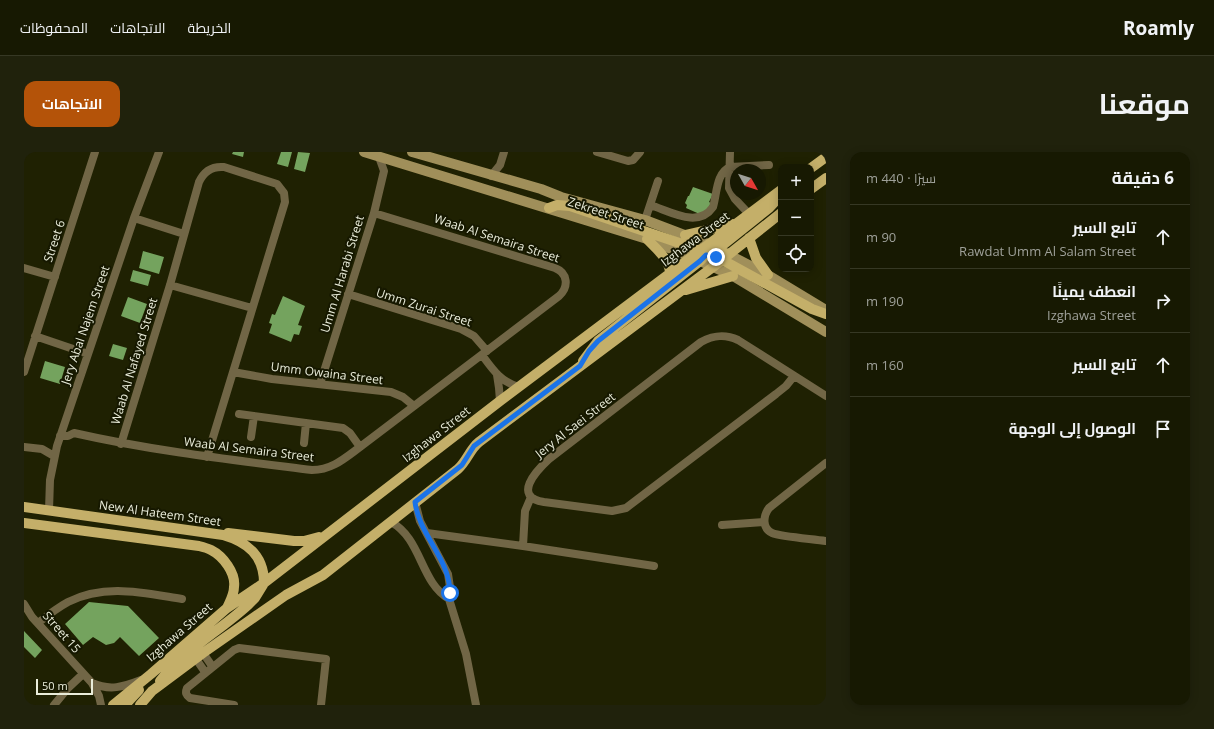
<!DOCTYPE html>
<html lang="ar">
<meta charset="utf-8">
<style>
:root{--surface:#171902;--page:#20220c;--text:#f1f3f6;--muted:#9ea099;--line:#363824;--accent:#b45309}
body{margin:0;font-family:"Open Sans",Cairo,sans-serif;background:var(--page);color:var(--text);direction:rtl}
.controls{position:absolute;right:12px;top:12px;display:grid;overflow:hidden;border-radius:8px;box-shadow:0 2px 10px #0003}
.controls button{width:36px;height:36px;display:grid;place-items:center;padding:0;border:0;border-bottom:1px solid var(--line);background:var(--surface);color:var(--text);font:20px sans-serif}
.compass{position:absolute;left:706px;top:12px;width:36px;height:36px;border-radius:50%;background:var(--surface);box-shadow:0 2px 10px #0003;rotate:129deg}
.scale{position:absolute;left:12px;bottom:10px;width:57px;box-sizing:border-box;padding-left:4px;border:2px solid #eaedda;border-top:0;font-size:11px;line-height:14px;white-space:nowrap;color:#eaedda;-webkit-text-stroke:3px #161800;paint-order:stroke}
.stop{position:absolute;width:12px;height:12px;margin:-9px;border:3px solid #1a73e8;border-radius:50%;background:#fff}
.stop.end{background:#1a73e8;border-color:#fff;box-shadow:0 1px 4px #0008}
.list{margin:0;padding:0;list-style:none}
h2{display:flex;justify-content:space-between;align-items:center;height:52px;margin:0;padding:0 16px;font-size:17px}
h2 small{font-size:13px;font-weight:400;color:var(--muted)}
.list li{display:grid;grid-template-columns:26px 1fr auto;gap:12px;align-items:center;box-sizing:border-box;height:64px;padding:0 16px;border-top:1px solid var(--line)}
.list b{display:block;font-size:15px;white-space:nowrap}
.list p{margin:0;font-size:13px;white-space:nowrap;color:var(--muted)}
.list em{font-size:13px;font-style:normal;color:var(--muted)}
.icon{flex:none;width:22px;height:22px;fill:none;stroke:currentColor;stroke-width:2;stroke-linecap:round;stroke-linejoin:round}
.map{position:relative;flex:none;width:802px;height:553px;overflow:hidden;direction:ltr;border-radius:12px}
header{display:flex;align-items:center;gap:24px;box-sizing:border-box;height:56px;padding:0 20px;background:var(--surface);border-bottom:1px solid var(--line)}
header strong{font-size:19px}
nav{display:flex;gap:22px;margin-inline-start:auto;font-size:14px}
.intro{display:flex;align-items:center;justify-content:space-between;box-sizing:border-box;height:96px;padding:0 24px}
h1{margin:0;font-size:28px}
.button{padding:10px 18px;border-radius:12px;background:var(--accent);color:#fff;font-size:14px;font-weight:700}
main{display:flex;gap:24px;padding:0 24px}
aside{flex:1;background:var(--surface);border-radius:12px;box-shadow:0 2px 10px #0003}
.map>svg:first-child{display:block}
.building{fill:#74a35e}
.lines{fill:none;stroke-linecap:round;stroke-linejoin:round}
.minor{stroke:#716646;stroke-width:8}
.secondary{stroke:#a08f5a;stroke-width:10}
.primary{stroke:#c4af69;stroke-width:10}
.route{stroke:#1a73e8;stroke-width:5}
.labels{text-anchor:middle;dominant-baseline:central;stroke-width:4;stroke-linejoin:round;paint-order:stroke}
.street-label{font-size:12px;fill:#eaedda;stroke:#161800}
</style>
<header>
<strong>Roamly</strong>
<nav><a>الخريطة</a><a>الاتجاهات</a><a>المحفوظات</a></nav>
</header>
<div class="intro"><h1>موقعنا</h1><a class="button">الاتجاهات</a></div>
<main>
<aside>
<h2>6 دقيقة<small>سيرًا · 440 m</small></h2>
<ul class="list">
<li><svg class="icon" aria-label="ahead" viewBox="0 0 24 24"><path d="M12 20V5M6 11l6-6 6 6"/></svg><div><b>تابع السير</b><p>Rawdat Umm Al Salam Street</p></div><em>90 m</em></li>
<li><svg class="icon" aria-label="right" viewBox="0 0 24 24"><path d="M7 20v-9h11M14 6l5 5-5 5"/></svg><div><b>انعطف يمينًا</b><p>Izghawa Street</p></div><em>190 m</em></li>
<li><svg class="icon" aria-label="ahead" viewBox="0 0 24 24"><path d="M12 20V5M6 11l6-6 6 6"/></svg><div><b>تابع السير</b></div><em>160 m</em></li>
<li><svg class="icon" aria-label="arrive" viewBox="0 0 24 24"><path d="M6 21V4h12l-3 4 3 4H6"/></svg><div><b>الوصول إلى الوجهة</b></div></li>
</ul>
</aside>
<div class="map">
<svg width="802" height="553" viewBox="0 0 802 553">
<rect width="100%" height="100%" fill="#1f2102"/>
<!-- building -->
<path class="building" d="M209 0H220L219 5 208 2Z
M257 0H268L264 15 253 12Z
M274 0 286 1 281 20 270 17Z
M669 35 689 42 685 50 687 51 680 64 662 56 663 53 661 51 664 44H665Z
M119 99 140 105 135 122 115 116Z
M109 118 127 123 124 134 106 129Z
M259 144 281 154 274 173 278 174 275 183 270 182 267 190 245 181 248 172 245 171 248 162 251 163Z
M104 145 123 152 116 171 97 164Z
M89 192 103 196 99 208 85 204Z
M21 209 41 215 36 232 16 226Z
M65 450 104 454 135 486 115 504 96 485 90 491 82 493 69 485 59 493 41 472Z
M0 479 18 498 11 506 0 495Z"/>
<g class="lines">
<!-- minor -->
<path class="minor" d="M573 0 604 9 609 8 616 0
M706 0 705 36 711 47 725 62
M467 24 476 13 480 0
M626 53C646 59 674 77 689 55 693 42 692 21 706 15L745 13
M110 66 160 82
M621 68 634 29
M0 116 31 125
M146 133 228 156
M324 142 437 177 450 184 463 199
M11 184 64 202
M458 203C469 218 477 230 495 235
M0 220 71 0
M209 220 248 227 367 240 379 245 390 254
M473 223 475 236 476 249
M770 224 762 234 752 242 602 356 588 359 520 350C488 345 512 319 525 307L677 190C690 183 701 182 714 188L802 244
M296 232 350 61 360 19 355 5
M215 262 319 276 326 281 336 295
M36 284H44L50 281C129 299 209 308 288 318 308 318 321 306 336 295L535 144C545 135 544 121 531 116L350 61
M227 285 230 264
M280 291 282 271
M97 292 146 133 175 30C180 19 188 14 200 15L253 32 260 41 261 50 183 305
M0 295 18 297 30 304
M802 311 745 356C739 364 738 376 748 381 758 385 790 387 802 389
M391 350 396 369 424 422 426 435 425 447 442 502 452 553
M25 358 26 328 33 294 110 66 135 0
M367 370C398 387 396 430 425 447
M698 373 740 370
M403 381 499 394 630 414
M499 394 501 359 507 345
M0 452 8 465 68 531 75 544 77 553
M14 471C24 463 33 456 44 450 81 431 120 441 158 447
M179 501 188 514
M172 507 181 520
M68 531C86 539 99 535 117 528
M30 553 44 536 59 522
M210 553 166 546C162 543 161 541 163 536L210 498 215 496 302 507 297 553"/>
<!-- secondary -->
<path class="secondary" d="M340 0 623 87 676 109 709 124 802 180
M388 0 517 37 537 45 621 68 684 92 744 123 802 158"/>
<!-- primary -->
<path class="primary" d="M787 16 802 5
M787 37 802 26
M525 56 533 53 546 54 679 99 705 102
M661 83 709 72
M725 86 732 106 744 123
M623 87C632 97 646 107 646 122
M689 104 695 96 745 56 757 43
M693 105 788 157 802 162
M662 138 709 124
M559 209 574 189 676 109 682 103 684 94
M0 355 199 383C223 390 240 403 240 431
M0 371 175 394C179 395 183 396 187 398 199 404 212 421 210 435 210 443 206 449 203 456
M204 381 270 389H280L295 385
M136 529C161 497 196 479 225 452L231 446 239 433
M89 553 127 522 203 456 240 431 476 249 757 38
M101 553 115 538
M116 553 128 539 179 501 262 443 299 423 434 317C443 309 446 297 455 290L689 115 757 61"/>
</g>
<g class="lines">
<!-- route -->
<path class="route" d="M426 441C426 407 395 383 391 350L438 313 450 294 556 214 565 199 574 189 676 109 682 103 692 105"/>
</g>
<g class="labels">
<!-- street labels -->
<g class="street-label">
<text transform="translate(582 61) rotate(18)">Zekreet Street</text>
<text transform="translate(473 86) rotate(18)">Waab Al Semaira Street</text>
<text transform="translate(671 87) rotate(-37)">Izghawa Street</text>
<text transform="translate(30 89) rotate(-72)">Street 6</text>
<text transform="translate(318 122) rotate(-73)">Umm Al Harabi Street</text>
<text transform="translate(400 155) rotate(18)">Umm Zurai Street</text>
<text transform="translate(61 173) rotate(-71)">Jery Abal Najem Street</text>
<text transform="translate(110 209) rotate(-73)">Waab Al Nafayed Street</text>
<text transform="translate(303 221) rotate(7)">Umm Owaina Street</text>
<text transform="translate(551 273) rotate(-38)">Jery Al Saei Street</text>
<text transform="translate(412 282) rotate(-38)">Izghawa Street</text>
<text transform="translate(225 297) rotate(7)">Waab Al Semaira Street</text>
<text transform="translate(136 361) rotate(8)">New Al Hateem Street</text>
<text transform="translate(38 480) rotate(49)">Street 15</text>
<text transform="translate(155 480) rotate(-41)">Izghawa Street</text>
</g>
</g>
</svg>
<div class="controls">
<button>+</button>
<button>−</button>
<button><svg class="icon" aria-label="locate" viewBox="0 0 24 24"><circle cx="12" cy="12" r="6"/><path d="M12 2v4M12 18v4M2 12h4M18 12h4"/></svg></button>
</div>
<svg class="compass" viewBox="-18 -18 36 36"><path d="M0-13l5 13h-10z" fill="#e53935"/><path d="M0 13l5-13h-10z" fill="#9ea099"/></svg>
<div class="scale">50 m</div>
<div class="stop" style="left:426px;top:441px"></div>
<div class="stop end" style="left:692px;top:105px"></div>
</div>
</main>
